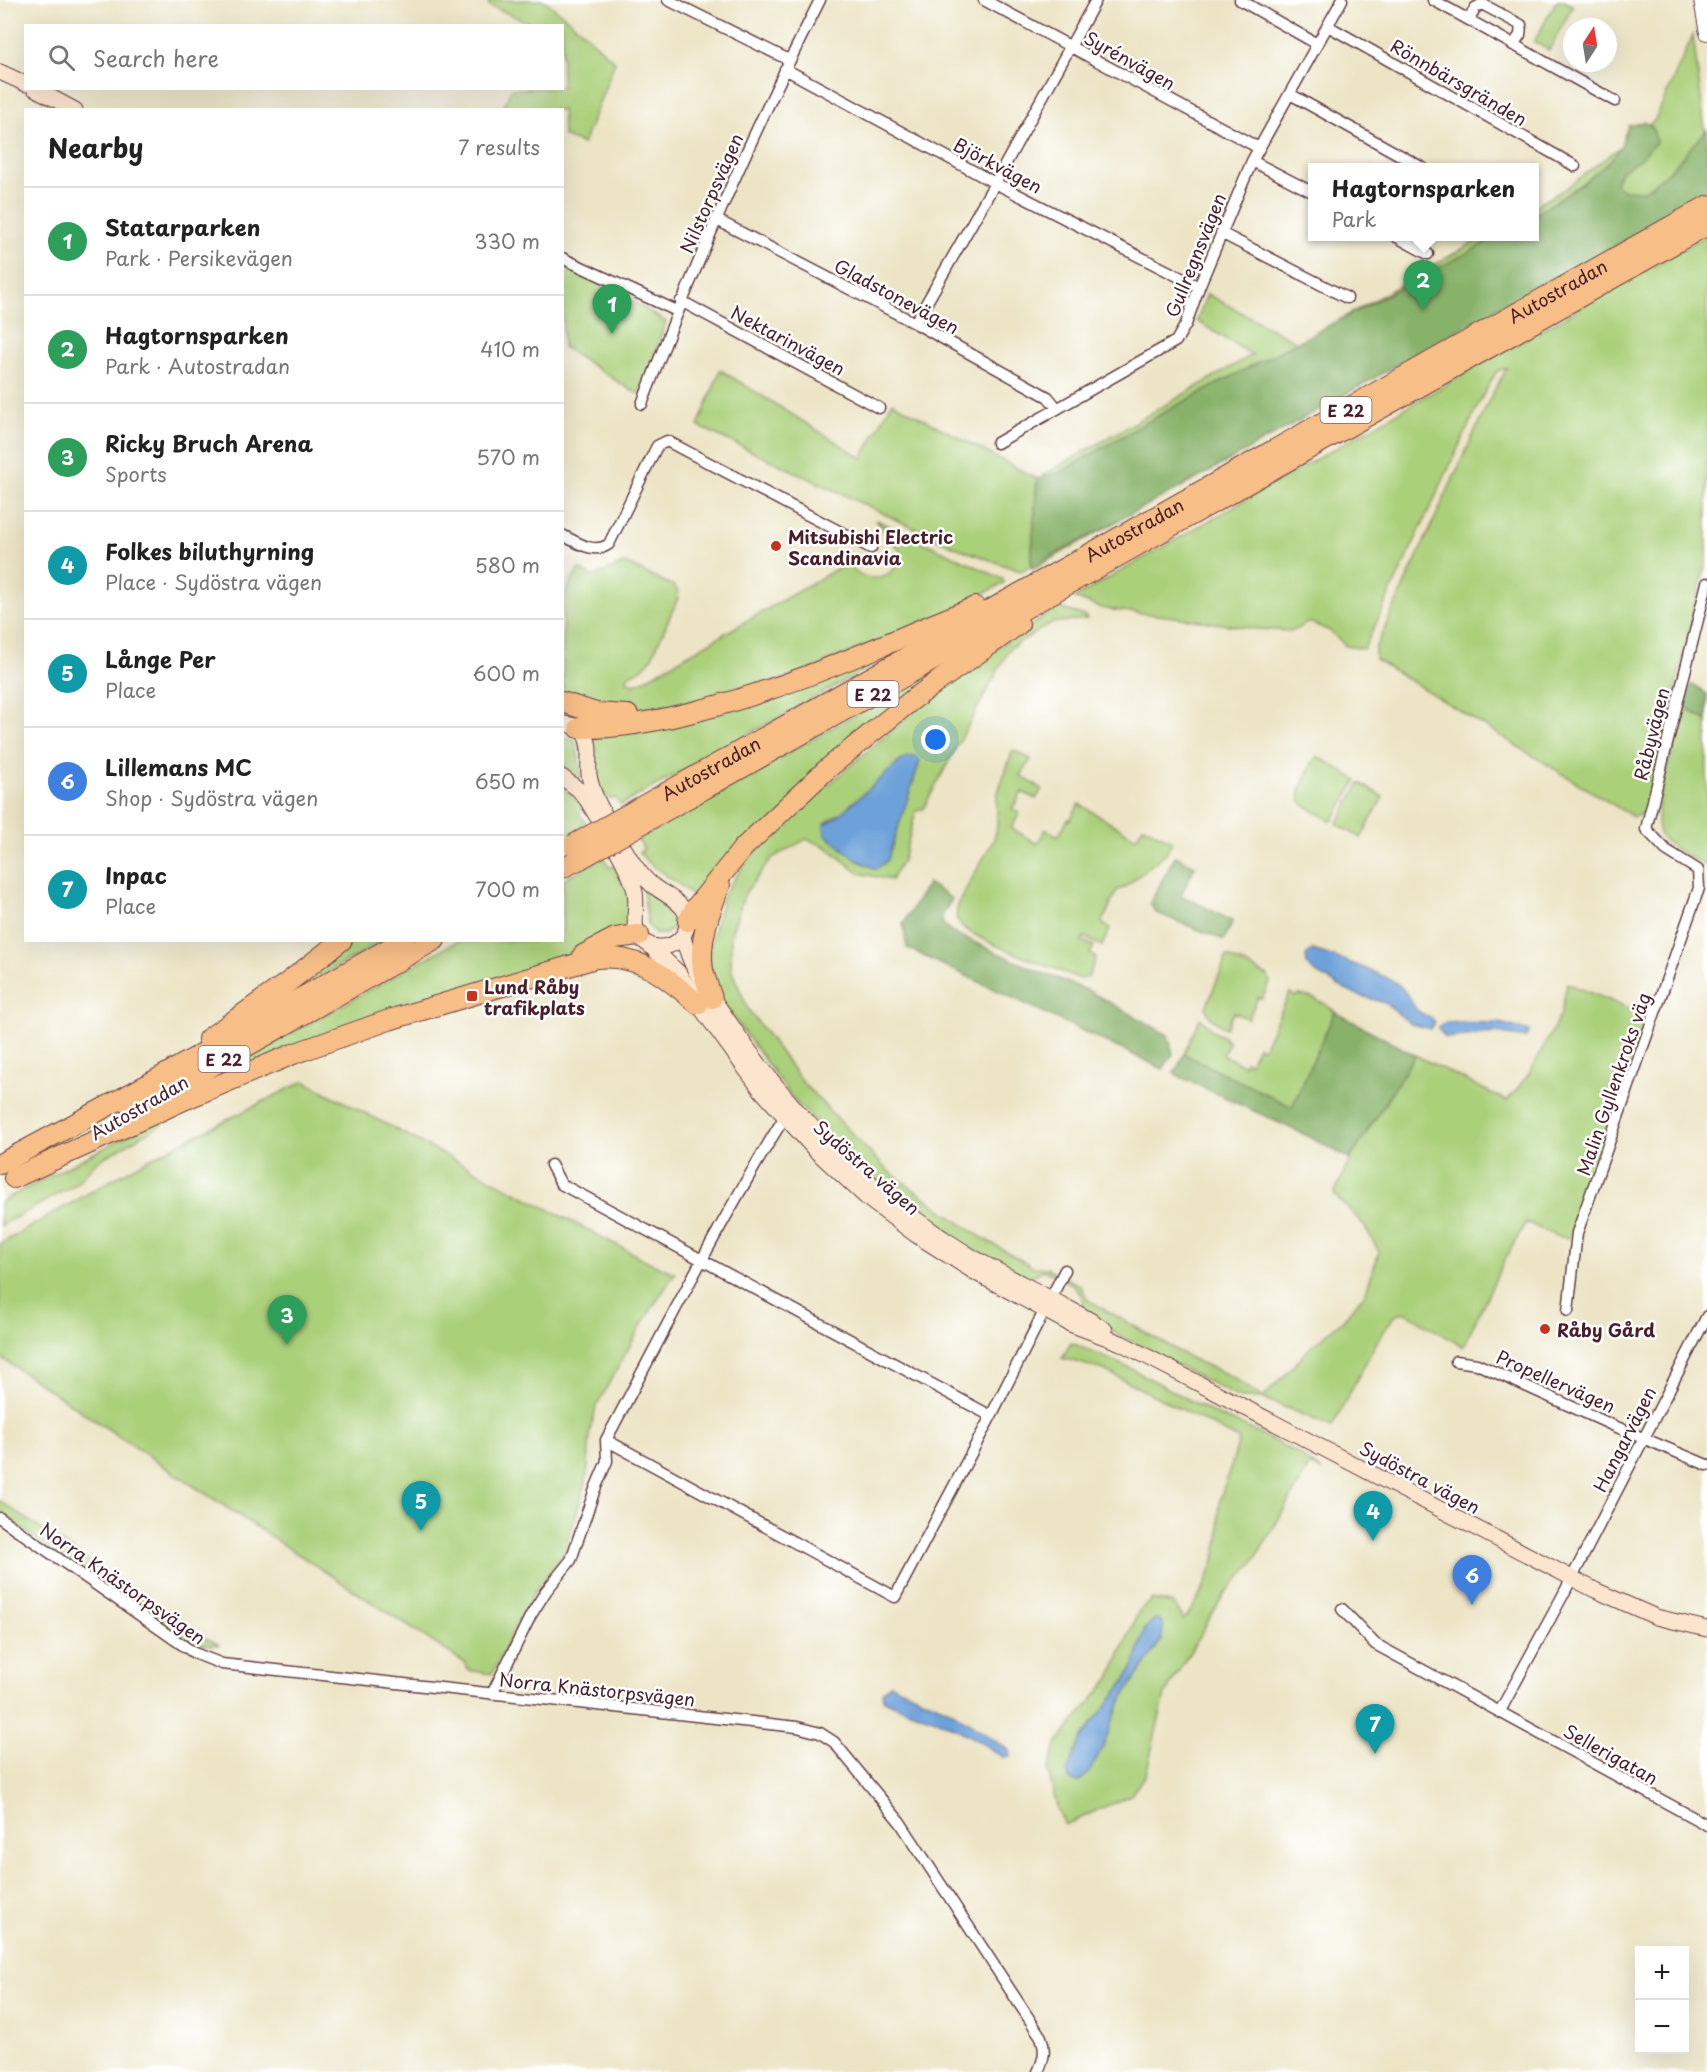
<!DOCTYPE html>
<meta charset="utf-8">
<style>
:root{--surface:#fff;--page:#f2f2f2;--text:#222;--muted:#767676;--line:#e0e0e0;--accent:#1a73e8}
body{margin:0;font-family:"Playpen Sans",sans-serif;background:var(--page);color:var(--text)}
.controls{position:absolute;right:18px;bottom:18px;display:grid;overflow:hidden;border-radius:0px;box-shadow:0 6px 24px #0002}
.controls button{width:54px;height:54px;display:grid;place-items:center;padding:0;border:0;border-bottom:2px solid var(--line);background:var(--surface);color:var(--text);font:30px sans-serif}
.compass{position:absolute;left:1563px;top:18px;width:54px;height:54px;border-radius:50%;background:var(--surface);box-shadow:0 6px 24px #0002;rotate:12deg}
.you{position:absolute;left:936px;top:740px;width:21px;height:21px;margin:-15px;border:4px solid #fff;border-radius:50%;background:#1a73e8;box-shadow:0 0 0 9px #1a73e833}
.badge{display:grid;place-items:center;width:39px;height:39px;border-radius:50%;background:var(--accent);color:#fff;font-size:20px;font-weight:700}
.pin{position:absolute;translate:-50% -50px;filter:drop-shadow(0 2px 3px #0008)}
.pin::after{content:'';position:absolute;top:32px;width:21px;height:18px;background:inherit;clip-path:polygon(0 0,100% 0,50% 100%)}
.popup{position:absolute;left:1308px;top:163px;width:231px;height:78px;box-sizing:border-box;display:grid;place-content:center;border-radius:0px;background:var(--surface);filter:drop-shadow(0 2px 4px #0005);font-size:20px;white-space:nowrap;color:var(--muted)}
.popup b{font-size:22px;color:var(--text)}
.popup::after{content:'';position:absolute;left:50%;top:100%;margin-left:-12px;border:12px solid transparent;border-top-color:var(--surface)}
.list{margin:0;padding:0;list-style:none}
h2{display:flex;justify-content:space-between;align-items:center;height:78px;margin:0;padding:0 24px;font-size:26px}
h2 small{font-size:20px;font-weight:400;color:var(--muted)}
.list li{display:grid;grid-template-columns:39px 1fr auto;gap:18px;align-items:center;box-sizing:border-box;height:108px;padding:0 24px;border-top:2px solid var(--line)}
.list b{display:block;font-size:22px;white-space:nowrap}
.list p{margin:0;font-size:20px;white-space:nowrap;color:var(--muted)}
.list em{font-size:20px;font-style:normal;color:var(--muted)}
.icon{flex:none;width:33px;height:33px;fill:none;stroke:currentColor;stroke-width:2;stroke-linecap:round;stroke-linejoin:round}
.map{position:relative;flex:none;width:1707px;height:2072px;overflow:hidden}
.search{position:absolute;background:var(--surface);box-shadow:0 6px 24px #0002;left:24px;top:24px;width:540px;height:66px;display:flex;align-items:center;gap:15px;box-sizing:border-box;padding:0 21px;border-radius:0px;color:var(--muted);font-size:22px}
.panel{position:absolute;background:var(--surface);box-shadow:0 6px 24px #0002;left:24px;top:108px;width:540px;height:834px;border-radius:0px}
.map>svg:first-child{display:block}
.green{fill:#abd07a;stroke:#7a7852;stroke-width:1.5;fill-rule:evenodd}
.forest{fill:#88b26a;stroke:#69684a;stroke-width:1.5}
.water{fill:#6da1d9;stroke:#5c6082;stroke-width:1.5}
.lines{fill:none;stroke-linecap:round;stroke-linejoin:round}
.minor-casing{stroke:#623d42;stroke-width:13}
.tertiary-casing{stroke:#623d42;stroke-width:16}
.secondary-casing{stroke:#623d42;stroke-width:17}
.motorway-casing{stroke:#623d42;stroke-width:22}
.minor{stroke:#fff;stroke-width:10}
.tertiary{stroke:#fff;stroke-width:14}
.secondary{stroke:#fce5cf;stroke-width:15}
.motorway{stroke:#f7be87;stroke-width:20}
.motorway-bridge-casing{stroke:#623d42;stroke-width:22;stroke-linecap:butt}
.motorway-bridge{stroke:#f7be87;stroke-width:20}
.poi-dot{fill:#c8321e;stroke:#fff;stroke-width:2}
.labels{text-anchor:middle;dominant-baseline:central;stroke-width:5;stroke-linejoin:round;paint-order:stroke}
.shield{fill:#fff;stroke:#80626b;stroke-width:1.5}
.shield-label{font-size:16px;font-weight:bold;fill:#4a1f2b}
.street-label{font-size:18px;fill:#4a1f2b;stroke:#fff}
.poi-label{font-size:18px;font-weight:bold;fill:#4a1f2b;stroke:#fff;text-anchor:start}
</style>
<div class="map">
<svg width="1707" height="2072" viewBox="0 0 1707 2072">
<rect width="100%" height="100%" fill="#fff"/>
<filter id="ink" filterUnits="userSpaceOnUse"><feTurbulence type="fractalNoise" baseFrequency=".0167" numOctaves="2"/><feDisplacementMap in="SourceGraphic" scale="12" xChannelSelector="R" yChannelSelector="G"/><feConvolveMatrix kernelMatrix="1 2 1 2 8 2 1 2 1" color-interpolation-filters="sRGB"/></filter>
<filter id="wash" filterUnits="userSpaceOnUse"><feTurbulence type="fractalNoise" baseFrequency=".008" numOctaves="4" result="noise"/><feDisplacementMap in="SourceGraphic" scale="24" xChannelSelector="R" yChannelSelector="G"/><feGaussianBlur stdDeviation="1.35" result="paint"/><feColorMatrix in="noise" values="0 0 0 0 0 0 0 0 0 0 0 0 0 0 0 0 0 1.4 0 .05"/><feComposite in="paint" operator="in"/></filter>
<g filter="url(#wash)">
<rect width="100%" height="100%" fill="#ece4c5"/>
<!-- green -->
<path class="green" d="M491 0H544L579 28 615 62 583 144 563 136 562 110 503 109 511 89 562 88V26L535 25 488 5Z
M1557 0H1563L1573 6 1549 50 1534 42Z
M1693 35 1707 148V186L1033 569 1044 475 1252 355 1197 321 1207 294 1297 342 1289 346 1291 348 1483 237 1534 236V207L1565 189 1655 120Z
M1707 235V558L1645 813 1633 817 1375 659V649L1492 394 1507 368 1497 371 1481 399 1364 649 1346 646 1330 631 1309 622 1293 631 1256 629 1175 617 1105 609 1074 598Z
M562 265 602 282 666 322 640 393 634 392 563 347Z
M720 371H722L862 458 892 402 1037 479 1031 567 1020 571 950 545 698 426Z
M876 520 1003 579 1004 583 951 610 797 675 703 699 662 707 620 709 584 704 563 694V603L567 589 579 569 593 577 625 563 674 586 678 592V598L651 659 643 668 628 676 627 681 633 684 641 682 847 563C851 566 854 571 858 573 876 585 900 573 901 552Z
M1060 606 1063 609 1085 616 1087 619 1051 623 1010 648 923 809 916 811 903 860 891 880 859 873 825 846 806 839 772 858 745 893 731 934V969L748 1009 803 1083 887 1170 974 1233 1033 1267 1047 1268 1080 1285 1088 1300 1192 1359 1233 1377 1263 1398 1311 1347 1343 1320 1366 1292 1379 1252 1364 1225 1334 1194 1350 1159 1415 1055 1507 1101 1529 1074 1561 1014 1567 983 1648 1016 1569 1238 1556 1236 1526 1222 1501 1267 1463 1347 1405 1312 1394 1316 1375 1345 1332 1427 1263 1398H1240L1115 1333 1081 1312 1082 1297 1074 1285 1043 1270 1028 1279 1014 1274 941 1231 867 1174 794 1100 725 1006 713 983 708 953 723 895 748 859 821 791 918 708 990 652ZM920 761 887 860 876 869 857 860 825 834 824 824Z
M918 640 621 805 615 798 610 799 598 790 595 759 596 748 592 735Z
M940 666 941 670 694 898C678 879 654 872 639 852L644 849 638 839Z
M1685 707 1707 721V867C1696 860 1663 845 1659 833 1650 811 1678 733 1685 707Z
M562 736 574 740 577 747 582 780 580 782 563 765Z
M1013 750 1031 759 1021 776 1042 789 1036 799 1022 792 1012 809 1020 813 1011 828 1037 844 1046 829 1058 836 1068 819 1070 820 1079 804 1136 838 1143 826 1172 841 1167 852 1124 888 1117 890 1102 923 1110 929 1102 946 1084 937 1082 941 1094 946 1090 954 1096 957 1088 977 1081 979C1059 970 972 940 960 924 954 917 957 910 959 902L994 839 997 827V795Z
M1317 756 1357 780 1332 821C1325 817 1303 807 1300 800 1296 792 1312 763 1317 756Z
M1360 783 1383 797 1361 838 1337 824Z
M562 786 585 806 579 814 586 823 578 830 563 839Z
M603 857 610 868 614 866 621 883 629 887 630 928 553 962 223 1074 222 1072 457 941 562 940 563 880Z
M645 889 674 916V927L666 934H656L648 925 643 890Z
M353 941H384L263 1007Z
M1227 956 1268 976 1270 982 1262 999 1258 997 1248 1019 1234 1012 1226 1028C1216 1023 1208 1018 1206 1007Z
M1290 993 1296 997 1299 995C1314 997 1324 1002 1335 1012L1292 1107 1184 1054 1200 1018 1214 1032 1225 1037 1224 1039 1229 1042 1223 1055 1243 1065 1245 1061 1250 1063 1258 1046 1263 1048Z
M304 1081 649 1262 675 1273 645 1319 596 1407 590 1431 588 1467 585 1486 565 1550 558 1562 538 1586 508 1640 492 1674 468 1670 465 1663 192 1485 0 1357V1244L145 1161Z
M192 1102 173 1118 96 1162 75 1185 0 1226V1202Z
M1071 1343 1134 1370 1217 1415 1248 1428 1295 1452 1322 1471 1310 1465 1253 1563 1223 1596 1165 1694 1146 1774 1131 1795 1065 1825 1058 1810 1048 1771 1057 1743 1110 1678 1139 1611 1152 1599 1174 1604 1183 1620C1199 1605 1216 1561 1219 1539 1221 1526 1217 1510 1221 1497 1226 1477 1235 1459 1239 1439L1104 1370 1062 1358ZM1145 1629 1162 1639 1127 1691 1110 1726 1083 1736 1125 1681 1135 1663Z
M0 1501 201 1636 220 1645H188L0 1514Z"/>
<!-- forest -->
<path class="forest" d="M1644 122 1653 128 1656 142 1639 160 1621 171 1615 183 1624 190 1644 191 1670 170 1707 130V195L1621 243 1494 310 1198 478 1031 567 1037 479 1059 473 1170 409 1497 237 1534 236V215C1555 202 1604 171 1617 152 1622 145 1625 134 1628 126Z
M1691 684 1707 694V721L1685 707Z
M1175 856 1195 866 1181 895 1233 921 1224 940 1156 913 1150 903Z
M928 883 952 899 942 915V923L952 932 1035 970 1087 990 1168 1035 1173 1054 1163 1069 907 948 903 924Z
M1335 1012 1415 1055 1350 1159 1310 1137 1174 1074 1184 1054 1292 1107Z"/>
<!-- water -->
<path class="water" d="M916 756 920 761 887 861 876 869 857 860 825 834 824 824 833 820 904 758Z
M1312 950C1328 954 1390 976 1400 986 1407 992 1411 1002 1416 1009 1422 1016 1430 1015 1435 1022L1430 1029 1411 1024 1385 1003 1352 993 1314 972 1307 965 1306 955Z
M1446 1022 1499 1023 1530 1031 1526 1038 1495 1033 1446 1038 1437 1028Z
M1154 1619 1160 1620 1163 1626 1162 1639 1127 1691 1116 1711 1104 1745 1088 1774 1078 1782 1070 1780 1067 1772 1075 1751 1083 1736 1125 1681 1135 1663 1145 1629Z
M890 1684 950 1710 1009 1750 1010 1756 1004 1758C986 1746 968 1733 948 1725 926 1715 903 1711 883 1699L882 1692Z"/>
</g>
<g filter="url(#ink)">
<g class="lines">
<defs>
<path id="minor" d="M668 0 789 60
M984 0 1259 148
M1240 0 1317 44
M1433 0 1615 101
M1469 20 1475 8 1482 4 1521 25 1520 35 1513 45
M1328 26 1575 166
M785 69 995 183 1199 287
M1290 94 1423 168
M1252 161 1312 192
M717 220 915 323 1048 397 1057 408
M1221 233 1347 298
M1395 236 1428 254
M562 258 677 311
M681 301 879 408
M915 323 995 183 1096 0
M642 404C694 266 753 131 820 0
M997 443 1176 341 1186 324 1199 287 1252 161 1342 0
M562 535C577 542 594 555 609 544L657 446 667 441 871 548
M551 1165 561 1184 991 1416 895 1597 606 1440C664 1332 719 1222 784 1118
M1568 1311 1577 1233 1699 888 1698 870 1666 850 1646 829 1707 583
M1456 1361 1477 1364 1612 1425 1707 1465
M991 1416 1065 1270
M0 1518 194 1653 222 1664 797 1727 820 1733 834 1742 900 1822 1041 2037C1046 2050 1044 2059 1038 2072
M1342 1609 1375 1644 1707 1825
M492 1694 531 1615 546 1591 571 1560 595 1489 607 1461 606 1440
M1500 1711 1562 1597 1707 1316"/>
<path id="tertiary" d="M1701 0 1707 33"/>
<path id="secondary" d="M0 72 26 84
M34 88 75 110
M562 724C572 724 580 727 585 735 593 749 586 765 590 780 595 802 609 822 620 841 629 857 638 873 652 885 662 893 677 899 684 910 695 928 678 948 659 947 650 947 641 941 637 933 632 919 639 902 634 888 626 860 602 826 587 800L579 790 562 777
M683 936C690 970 708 991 727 1019 791 1116 870 1194 969 1255 1001 1274 1034 1289 1066 1307 1079 1314 1093 1321 1105 1330
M649 945 678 972 698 1004 761 1090 816 1151 868 1199 916 1235 976 1273 1070 1324 1121 1343 1595 1590 1656 1617 1707 1629"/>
<g id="motorway">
<path d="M562 702 596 713 628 715"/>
<path d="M579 728C618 729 658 721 697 711 794 687 883 644 975 607"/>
<path id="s1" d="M639 808 1707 206"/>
<path d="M647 821 1707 225"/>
<path d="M562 868 580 859"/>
<path d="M688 921 696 907 743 848 827 769 912 700 1019 624"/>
<path d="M583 955 615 938 639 935"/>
<path d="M712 998C709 989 705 979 703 970 698 942 710 911 720 885"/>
<path d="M208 1039 287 983 342 940"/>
<path d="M132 1111 435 940"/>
<path d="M0 1164 143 1087 404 940"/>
<path d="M14 1178 186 1099 293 1054 389 1020 596 958C641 954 666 977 698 1004"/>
</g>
</defs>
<!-- minor casing -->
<use href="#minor" class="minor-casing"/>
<!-- tertiary casing -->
<use href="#tertiary" class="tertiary-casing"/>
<!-- secondary casing -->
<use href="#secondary" class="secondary-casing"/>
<!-- motorway casing -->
<use href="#motorway" class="motorway-casing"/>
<!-- minor -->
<use href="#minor" class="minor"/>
<!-- tertiary -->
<use href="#tertiary" class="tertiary"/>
<!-- secondary -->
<use href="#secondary" class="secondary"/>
<!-- motorway -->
<use href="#motorway" class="motorway"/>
<defs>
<path id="motorway-bridge" d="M573 845 639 808
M580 859 647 821"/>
</defs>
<!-- motorway-bridge casing -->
<use href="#motorway-bridge" class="motorway-bridge-casing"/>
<!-- motorway-bridge -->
<use href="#motorway-bridge" class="motorway-bridge"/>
</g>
</g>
<!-- markers -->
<g class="poi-dot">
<circle cx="776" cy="546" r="6"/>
<rect x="466" y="990" width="12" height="12" rx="3"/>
<circle cx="1545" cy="1329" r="6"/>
</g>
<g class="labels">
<!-- shield labels -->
<g class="shield">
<rect x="1320.5" y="397" width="51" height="26" rx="4.5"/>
<rect x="847.5" y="681" width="51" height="26" rx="4.5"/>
<rect x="198.5" y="1046" width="51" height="26" rx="4.5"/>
</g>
<g class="shield-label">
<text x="1346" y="410">E 22</text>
<text x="873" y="694">E 22</text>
<text x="224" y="1059">E 22</text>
</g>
<!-- street labels -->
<g class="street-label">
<text transform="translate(1130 60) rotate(29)">Syrénvägen</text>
<text transform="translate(1459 82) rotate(30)">Rönnbärsgränden</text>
<text transform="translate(998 165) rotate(28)">Björkvägen</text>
<text transform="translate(711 193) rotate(-66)">Nilstorpsvägen</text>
<text transform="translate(1195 255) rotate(-68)">Gullregnsvägen</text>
<text stroke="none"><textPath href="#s1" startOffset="1054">Autostradan</textPath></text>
<text transform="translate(897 296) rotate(28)">Gladstonevägen</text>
<text transform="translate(788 340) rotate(28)">Nektarinvägen</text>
<text stroke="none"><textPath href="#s1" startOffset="568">Autostradan</textPath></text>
<text transform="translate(1651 734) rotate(-76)">Råbyvägen</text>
<text stroke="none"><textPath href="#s1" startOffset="82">Autostradan</textPath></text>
<text transform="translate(1613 1084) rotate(-71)">Malin Gyllenkroks väg</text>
<text transform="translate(139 1107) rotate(-30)">Autostradan</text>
<text transform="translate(867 1167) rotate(41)">Sydöstra vägen</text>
<text transform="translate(1556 1381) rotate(24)">Propellervägen</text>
<text transform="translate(1624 1439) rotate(-63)">Hangarvägen</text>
<text transform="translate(1420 1477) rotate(28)">Sydöstra vägen</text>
<text transform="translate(123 1583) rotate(35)">Norra Knästorpsvägen</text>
<text transform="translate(597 1689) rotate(6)">Norra Knästorpsvägen</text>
<text transform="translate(1611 1754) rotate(29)">Sellerigatan</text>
</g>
<!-- poi labels -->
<g class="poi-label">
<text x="788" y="536">Mitsubishi Electric<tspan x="788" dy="21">Scandinavia</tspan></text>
<text x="484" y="986">Lund Råby<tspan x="484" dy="21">trafikplats</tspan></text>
<text x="1557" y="1329">Råby Gård</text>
</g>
</g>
</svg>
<div class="controls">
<button>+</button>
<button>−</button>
</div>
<svg class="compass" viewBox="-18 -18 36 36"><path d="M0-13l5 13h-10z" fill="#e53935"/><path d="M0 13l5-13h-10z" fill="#767676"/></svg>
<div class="you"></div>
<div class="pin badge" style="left:612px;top:334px;background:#2e9e5b">1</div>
<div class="pin badge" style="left:1423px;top:310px;background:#2e9e5b">2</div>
<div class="popup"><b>Hagtornsparken</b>Park</div>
<div class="pin badge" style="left:287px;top:1345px;background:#2e9e5b">3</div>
<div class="pin badge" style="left:1373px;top:1541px;background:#0f9aa8">4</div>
<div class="pin badge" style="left:421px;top:1531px;background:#0f9aa8">5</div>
<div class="pin badge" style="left:1472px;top:1605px;background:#3f7fe0">6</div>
<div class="pin badge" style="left:1375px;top:1754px;background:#0f9aa8">7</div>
<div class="search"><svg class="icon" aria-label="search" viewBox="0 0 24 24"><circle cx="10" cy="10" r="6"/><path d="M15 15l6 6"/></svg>Search here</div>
<section class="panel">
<h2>Nearby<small>7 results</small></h2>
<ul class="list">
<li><span class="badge" style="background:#2e9e5b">1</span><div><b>Statarparken</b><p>Park · Persikevägen</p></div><em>330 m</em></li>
<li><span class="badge" style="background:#2e9e5b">2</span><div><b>Hagtornsparken</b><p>Park · Autostradan</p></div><em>410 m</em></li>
<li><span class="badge" style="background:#2e9e5b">3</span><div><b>Ricky Bruch Arena</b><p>Sports</p></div><em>570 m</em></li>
<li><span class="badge" style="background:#0f9aa8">4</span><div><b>Folkes biluthyrning</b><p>Place · Sydöstra vägen</p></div><em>580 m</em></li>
<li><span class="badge" style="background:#0f9aa8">5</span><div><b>Långe Per</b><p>Place</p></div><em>600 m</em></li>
<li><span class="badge" style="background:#3f7fe0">6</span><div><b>Lillemans MC</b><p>Shop · Sydöstra vägen</p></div><em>650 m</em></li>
<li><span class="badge" style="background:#0f9aa8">7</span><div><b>Inpac</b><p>Place</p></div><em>700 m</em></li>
</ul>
</section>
</div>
